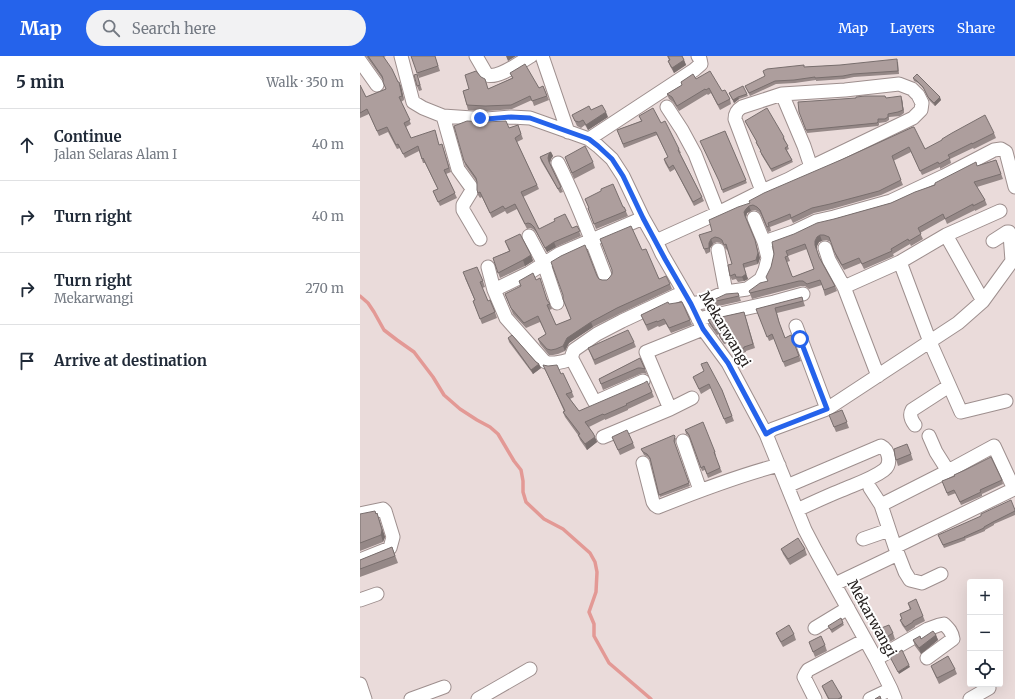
<!DOCTYPE html>
<meta charset="utf-8">
<style>
:root{--surface:#fff;--page:#f2f2f3;--text:#1f2937;--muted:#747a83;--line:#e0e1e3;--accent:#2563eb}
body{margin:0;font-family:Merriweather,serif;background:var(--page);color:var(--text)}
.controls{position:absolute;right:12px;bottom:12px;display:grid;overflow:hidden;border-radius:4px;box-shadow:0 4px 16px #0002}
.controls button{width:36px;height:36px;display:grid;place-items:center;padding:0;border:0;border-bottom:1px solid var(--line);background:var(--surface);color:var(--text);font:20px sans-serif}
.stop{position:absolute;width:12px;height:12px;margin:-9px;border:3px solid #2563eb;border-radius:50%;background:#fff}
.stop.end{background:#2563eb;border-color:#fff;box-shadow:0 1px 4px #0008}
.list{margin:0;padding:0;list-style:none}
h2{display:flex;justify-content:space-between;align-items:center;height:52px;margin:0;padding:0 16px;font-size:17px}
h2 small{font-size:13px;font-weight:400;color:var(--muted)}
.list li{display:grid;grid-template-columns:26px 1fr auto;gap:12px;align-items:center;box-sizing:border-box;height:72px;padding:0 16px;border-top:1px solid var(--line)}
.list b{display:block;font-size:15px;white-space:nowrap}
.list p{margin:0;font-size:13px;white-space:nowrap;color:var(--muted)}
.list em{font-size:13px;font-style:normal;color:var(--muted)}
.icon{flex:none;width:22px;height:22px;fill:none;stroke:currentColor;stroke-width:2;stroke-linecap:round;stroke-linejoin:round}
.map{position:relative;flex:none;width:655px;height:643px;overflow:hidden}
header{display:flex;align-items:center;gap:24px;box-sizing:border-box;height:56px;padding:0 20px;background:var(--accent);color:#fff}
header strong{font-size:19px}
nav{display:flex;gap:22px;margin-inline-start:auto;font-size:14px}
.search{width:280px;height:36px;background:var(--page);display:flex;align-items:center;gap:10px;box-sizing:border-box;padding:0 14px;border-radius:22px;color:var(--muted);font-size:15px}
main{display:flex}
aside{flex:1;background:var(--surface)}
.map>svg:first-child{display:block}
.lines{fill:none;stroke-linecap:round;stroke-linejoin:round}
.stream{stroke:#e39995;stroke-width:3.5}
.minor-casing{stroke:#9e8f8e;stroke-width:15}
.minor{stroke:#fff;stroke-width:13}
.wall{fill:#958887;fill-rule:evenodd}
.shaded-wall{fill:#796f6e}
.building{fill:#ad9e9d;stroke:#796f6e;fill-rule:evenodd}
.route{stroke:#2563eb;stroke-width:5}
.labels{text-anchor:middle;dominant-baseline:central;stroke-width:4;stroke-linejoin:round;paint-order:stroke}
.street-label{font-size:14px;fill:#25201f;stroke:#fff}
</style>
<header>
<strong>Map</strong>
<div class="search"><svg class="icon" aria-label="search" viewBox="0 0 24 24"><circle cx="10" cy="10" r="6"/><path d="M15 15l6 6"/></svg>Search here</div>
<nav><a>Map</a><a>Layers</a><a>Share</a></nav>
</header>
<main>
<aside>
<h2>5 min<small>Walk · 350 m</small></h2>
<ul class="list">
<li><svg class="icon" aria-label="ahead" viewBox="0 0 24 24"><path d="M12 20V5M6 11l6-6 6 6"/></svg><div><b>Continue</b><p>Jalan Selaras Alam I</p></div><em>40 m</em></li>
<li><svg class="icon" aria-label="right" viewBox="0 0 24 24"><path d="M7 20v-9h11M14 6l5 5-5 5"/></svg><div><b>Turn right</b></div><em>40 m</em></li>
<li><svg class="icon" aria-label="right" viewBox="0 0 24 24"><path d="M7 20v-9h11M14 6l5 5-5 5"/></svg><div><b>Turn right</b><p>Mekarwangi</p></div><em>270 m</em></li>
<li><svg class="icon" aria-label="arrive" viewBox="0 0 24 24"><path d="M6 21V4h12l-3 4 3 4H6"/></svg><div><b>Arrive at destination</b></div></li>
</ul>
</aside>
<div class="map">
<svg width="655" height="643" viewBox="0 0 655 643">
<rect width="100%" height="100%" fill="#eadbda"/>
<g class="lines">
<!-- stream -->
<path class="stream" d="M0 240 8 247 14 256 24 274 37 284 54 296 73 321 84 339 100 353 117 364 130 371 138 378 154 405 161 414 163 425V436L166 446 184 463 203 473 230 497 235 506 237 516 236 536 229 556 234 568V580L249 607 291 643"/>
<defs>
<path id="minor" d="M41 0 53 46 63 52 83 60 127 63 151 61 170 62 229 83 238 90 252 103 263 120 283 162 296 185 302 198 331 248 343 273 368 307 406 378 445 474 456 495 516 603 531 633 535 643
M116 0 127 19C139 23 160 6 171 0
M182 0 208 76
M0 5 17 29
M422 38 444 90 451 111
M307 51 322 74 335 98 358 157
M83 60 98 113 111 131V136L103 149V154L120 183
M229 83 334 14 341 8 340 3 338 0
M198 107C217 144 231 183 246 222
M394 162 404 186
M586 179 640 155
M169 180 184 208 197 247
M296 185 358 157 402 135 429 123 451 111 553 62 561 54 562 47 558 39 552 33 539 28 485 34 422 38 382 51C377 54 375 57 375 63L402 135
M465 192 469 204 484 231 518 320
M358 194 366 236
M540 206 570 286 601 356 646 345
M128 211 134 234
M484 231 540 206 586 179 623 245
M331 248 343 246 366 236 387 233 401 223 405 214 408 202 404 186 433 176 456 165 474 161 531 145 584 120 634 94 641 93 646 96 655 131
M338 263 414 246 443 238
M436 270 467 353
M212 303C204 305 191 310 184 305L146 262 134 234 169 217 199 198 283 162
M283 325 238 345H234L212 303V299L214 294 237 278 262 265 324 236
M310 353 332 342
M555 369C552 365 549 359 552 354L589 330
M406 378 413 373 467 353 598 267 623 245 652 205 650 178 649 176H647L633 185
M569 380 576 396 588 415
M243 381 310 353 286 296 343 273
M323 385 340 434
M283 407 293 446 295 449 298 451C338 435 377 420 419 409
M427 430 521 390C529 394 532 408 524 414 512 423 496 428 482 434 467 440 452 447 437 454
M521 449 588 415 634 390 654 433 535 491
M0 458 23 453 25 455 33 481 30 492 0 504
M503 483 529 474
M538 498 545 516 550 524 562 527 581 518
M475 528 538 498 535 491 521 449 510 432
M0 544 17 538
M455 572 488 552
M516 603 568 573 579 569 584 568C589 573 592 576 593 583L567 602
M0 628 5 643
M51 643 84 631
M118 643 170 613
M455 643 444 621 446 617 448 614 505 584
M510 643 531 633
M610 643 629 632"/>
</defs>
<!-- minor casing -->
<use href="#minor" class="minor-casing"/>
<!-- minor -->
<use href="#minor" class="minor"/>
</g>
<!-- wall -->
<path class="wall" d="M6 0H26L24 1 38 26H39L41 30 44 44 41 46 51 68 46 71 51 82 80 89 82 88 91 116 86 118 97 142 80 150 73 135 78 133 65 107H63L59 95 45 102 40 92 37 93 28 76 19 80 9 58 0 62V29L6 41 26 33 23 24Z
M51 0H75L80 15 59 22Z
M307 0H322L324 4 326 9 314 17 310 10 308 5 309 4Z
M538 6 539 18 494 21 484 23 456 25V24L435 27 416 28 390 40 385 30 444 9V11Z
M150 17 179 32 183 30 189 44 174 50 172 44 152 53 127 55 108 54 103 35 109 33H128L152 22Z
M57 18 62 34 59 35 57 30Z
M557 18 581 44 575 50 569 44 564 33 558 27 554 25 553 22Z
M336 23 362 35 370 43 371 48 360 54 351 37 348 39 347 38 319 55 313 46 309 43 307 38 322 29 321 26Z
M369 37 387 38 388 40 379 43 374 47Z
M525 40 526 42 542 43 544 57 540 60 529 61V64L526 66 519 67V69L518 70 447 77 439 56Z
M231 54 248 61 228 74 225 69 221 72 217 70 212 59Z
M279 60 301 67 319 93 321 97H320L344 145 334 150 315 113 310 116 305 107 304 103 308 101 297 79 264 92 257 74 281 65Z
M385 65 424 81 425 84 429 93 427 94 433 106 412 116 401 98V95L397 89 396 86H397Z
M158 69 163 83 157 86 179 133 163 141 179 173 212 172 217 170 221 180 196 191 187 196 176 176 173 173 170 172 167 173 157 153 147 158 145 155 132 162 122 141 120 142 118 139 117 134V126L105 109 104 105 149 72Z
M553 71 565 93 634 77 636 82 614 93 613 92 590 103 591 107 580 113V111L562 119 551 96 533 105 543 129 521 139 472 153 454 157 433 167 431 163 410 171 411 175 408 176 401 159 399 156 395 154 391 155 387 157 386 161V164L396 189 400 202 398 208 384 212 388 223 384 225 378 226 376 223 372 224 370 220 372 208 367 193 366 194 364 189 361 187 357 186 353 188 350 192V196L346 198 344 193 352 175 390 147Z
M365 75 387 127 363 137 360 127Z
M191 96 193 100 191 103 190 107 203 136 200 137 181 105 180 101Z
M205 101 233 106 235 112 214 123Z
M636 104 643 123 617 131 625 144 627 149 615 155V154L587 168 585 163 560 177 563 183 551 190 550 188 533 198 534 200 504 213 501 207 484 214 476 201 471 186 466 184 462 185 459 186 457 190V194L460 202 475 230 477 235 465 240 462 229 449 233 445 230H441L392 243 389 235 408 225 414 198 474 163 531 147 617 110ZM447 193 454 213 433 221 432 220 427 206 430 205 428 200Z
M225 143 264 151 268 160 236 173 228 152H229Z
M145 185 171 199 173 205 165 210 140 222 133 202 149 195Z
M282 194 299 223 310 228 312 233 259 258 233 271 209 287 205 295 198 298 193 299H189L180 288 178 283 186 278 180 266 166 272 153 258 145 238 161 231 159 225 176 224 190 248 192 253 189 254 196 269 211 263 203 243 237 220 239 223 242 224H247Z
M105 222 123 225 125 231 122 232 128 245 135 256 137 262 122 268 113 245H115Z
M378 237 381 245 354 251 351 245Z
M442 241 445 250 417 257 420 269 425 282 431 279 441 305 425 311 414 283 409 285 396 253Z
M309 248 330 264 332 269 311 277 306 268 299 271 298 270 288 275 281 259Z
M384 256 395 292 386 295V296L373 300 369 287 364 288 362 285 359 278 357 279 350 269 348 264Z
M148 282 179 308 181 312 173 318 149 286Z
M274 286 276 291 235 309 228 292Z
M280 302 287 318 283 317 280 318 243 334 239 323Z
M183 309 201 318 212 336 214 341 210 343 219 355 292 336 294 341 268 353V354L245 364V363L229 371 237 386 227 394 220 384 218 379 205 361 203 356 204 355Z
M344 315 362 334 374 365 366 368 351 332 341 338 333 321Z
M482 354 489 372 476 376 469 359Z
M325 374 355 396 356 400H355L362 416 348 422 345 414 342 415 330 382 328 379 326 378Z
M252 381 273 387 275 392 260 399Z
M316 382 315 388 330 430 300 441 290 404 288 401 284 399 281 393Z
M551 398 553 404 538 410 535 400Z
M642 424 643 428 622 438V440L601 449 596 437 588 440 582 425Z
M655 454V459L634 468V469L625 474V475L605 483 606 484 584 492 578 479Z
M17 457 25 481 23 486 0 495V458Z
M32 491 38 507 0 521V504Z
M421 493H445L447 499 430 509 423 498Z
M548 547 563 560 565 565 555 570V571L547 576 542 569 540 564 542 563 540 558 550 554Z
M483 567 484 569 472 577 468 570Z
M516 574 533 577 535 583 522 590Z
M416 577 434 578 436 584 423 591 418 582Z
M576 579 578 584 561 598 555 590 553 584Z
M449 586 465 589 467 595 455 601Z
M571 610 595 613 597 618 579 628 573 615Z
M462 630 482 641V643H468L464 635Z"/>
<!-- shaded-wall -->
<path class="shaded-wall" d="M146 0H156L148 5Z
M324 4 326 9 314 17 312 12Z
M39 26 41 30 44 44 42 40Z
M541 40 542 43 544 57 543 54Z
M378 41 379 43 374 47 373 44Z
M580 41 581 44 575 50 574 47Z
M246 56 248 61 228 74 226 69Z
M191 96 193 100 191 103 190 107 191 111 188 102 189 98Z
M389 150 391 155 387 157 386 161 387 165 385 160 384 156 386 153Z
M460 179 462 185 459 186 457 190V194L455 189V185L457 181Z
M351 183 353 188 350 192V196L349 192V187Z
M395 184 400 202 398 208 396 204Z
M194 186 196 191 187 196 185 192Z
M171 199 173 205 165 210 163 204Z
M384 212 388 223 384 225 382 221Z
M231 266 233 271 209 287 205 295 203 290 207 282Z
M179 308 181 312 173 318 171 314Z
M235 381 237 386 227 394 225 388Z
M17 457 25 481 23 486 21 479Z
M576 579 578 584 561 598 559 592Z
M549 609 550 611 539 618 538 616Z"/>
<!-- building -->
<path class="building" d="M8 0H23L32 13 38 26H39L42 40 39 41 50 64 44 67 51 82 75 74 79 89 82 88 89 112 84 114 95 137 78 146 73 135 78 133 63 102 62 103 58 90 43 98 38 88 36 89 27 71 17 75 7 53 0 57V29L6 41 26 33 23 26V23L22 20Z
M51 0H75L78 10 57 17Z
M308 0H322L324 4 312 12 308 5 310 4Z
M537 3 538 15 493 18 483 20 455 22V21L434 24 415 25 389 37 385 30 405 20 403 15 407 13 444 9V11L480 9Z
M165 8 179 32 183 30 187 40 172 45 170 40 151 49 125 50 107 49 103 35 109 33 105 19 116 15 121 21 125 23 128 33 153 22 150 17Z
M350 15 362 35 365 34 370 43 358 49 349 32 346 34 345 33 317 50 312 41 307 38 322 29 321 26 333 18 336 23Z
M57 18 60 29 57 30 54 19Z
M557 18 580 41 574 47 568 41 563 31 557 25 553 22Z
M383 30 387 38 378 41 373 44 369 37Z
M505 40H525L526 42 541 40 543 54 538 56 528 58V61L525 63H518V66L517 67 446 74 439 56 438 46 496 42V41Z
M242 49 246 56 226 69 223 64 219 66 215 65 212 59 229 50 231 54Z
M293 52 301 67 305 65 319 93 318 94 342 141 333 146 313 109 309 112 304 103 308 101 296 76 263 88 257 74 282 65 279 60Z
M407 52 424 81 423 82 428 90 425 92 432 104 411 113 400 95H401L396 86H397L385 65Z
M625 59 634 77 612 88V87L588 99 590 102 579 108 578 106 560 115 549 91 532 100 541 124 519 135 470 148 452 152 431 162 430 158 408 167 409 170 407 171 400 154 397 151 393 149 389 150 386 153 384 156 385 160 395 184 398 197 396 204 383 208 386 218 382 221H376L375 218 370 220 368 209 372 208 366 188 364 189 362 184 359 182 355 181 351 183 349 187V192L344 193 339 179 352 175 349 164 378 151 390 147 389 145 404 137 483 103 553 71H554L565 93 582 84V83L592 77Z
M107 65 126 66 146 65 149 72 158 69 161 78 155 82 177 129 161 136 179 173 195 165 194 163 205 158 212 172 217 170 220 175 194 186 185 192 174 171 171 168 168 167 165 168 155 148 145 153 143 150 130 157 120 136 118 137 117 134V126L116 122 104 105 94 70Z
M365 75 386 124 362 134 359 125 340 85Z
M225 90 233 106 212 117 205 101Z
M191 96 189 98 188 102 189 106 201 131 198 133 180 101Z
M636 104 641 118 614 126 625 144 613 150V148L585 163 583 158 558 172 561 178 549 185 548 183 531 193 532 195 502 208 499 202 482 209 474 195 469 181 464 179H460L457 181 455 185V189L459 201 475 230 464 234 460 224 447 228 443 225H439L390 237 389 235 400 227 408 225 406 221 411 211 414 198 412 186 434 178 457 167 474 163 531 147 555 136 575 129V127L616 106 617 110ZM445 188 454 213 433 221 432 220 425 201 428 200 426 195Z
M253 128 263 151H264L266 155 234 168 228 152H229L225 143 241 135V133Z
M271 170 282 194 286 193 299 223 306 220 310 228 257 252 231 266 207 282 203 290 196 293 191 294 187 293 178 283 186 278 178 260 164 267 151 252 145 238 161 230 159 225 173 217 176 224 180 222 187 244 190 248 187 249 196 269 211 263 203 243V239L191 206 201 200 225 189 237 220 239 223 242 224H247L250 221 252 218V214L240 183Z
M160 178 171 199 163 204 138 217 133 202 150 195 145 185Z
M117 211 123 225 120 226 128 245 130 244 135 256 120 263 113 245 115 244 103 216Z
M378 237 379 240 352 246 351 245 366 238Z
M442 241 443 245 415 252 419 266 425 282 431 279 439 300 423 306 412 278 407 281 396 253Z
M308 246 309 248 322 246 330 264 309 272 304 263 297 266V265L286 269 281 259Z
M384 256 393 288 384 291V292L372 296 367 282 362 284 360 281 358 273 355 274 348 264Z
M268 274 274 286 234 304 228 292Z
M152 279 176 306 179 308 171 314 148 282Z
M280 302 285 313 281 312H278L241 328 239 323Z
M347 306 362 334 372 360 364 363 349 328 339 333 333 321 344 315 341 308Z
M183 309 188 310 197 309 201 318 203 317 212 336 206 338 219 355 284 327 287 325 292 336 266 348 267 349 244 359 243 358 225 366 233 377 235 381 225 388 218 379 220 378 203 356 205 355Z
M482 354 487 366 474 371 469 359Z
M343 366 355 396H354L360 412 347 418 344 410 341 412 329 379 327 376 325 374Z
M267 374 273 387 258 394 252 381Z
M314 379 315 380 314 385 329 427 299 439 290 402 287 398 283 396 281 393Z
M547 388 551 398 536 404 535 400 534 393Z
M631 401 642 424 620 434 621 436 600 446 594 434 587 437 582 425 595 420 594 419 605 414Z
M651 444 655 454V455L633 466 624 471V472L604 481H605L583 489 578 479 621 460V458Z
M15 455 16 458 17 457 22 474 21 479 0 487V458Z
M438 482 445 493 428 503 421 493Z
M32 491 35 500 0 513V504Z
M556 543 563 560 553 565V566L545 571 540 564 542 563 540 558 551 553 548 547Z
M481 562 483 567 471 574 468 570Z
M429 569 434 578 421 586 416 577Z
M529 569 533 577 520 585 516 574Z
M573 575 576 579 559 592 553 584 560 580 561 583Z
M461 580 465 589 453 596 449 586Z
M542 594 549 609 538 616 530 601Z
M588 600 595 613 577 622 571 610Z
M472 624 482 641 478 643H469L462 630Z
M520 640 521 643H515Z"/>
<g class="lines">
<!-- route -->
<path class="route" d="M120 62 127 63 151 61 170 62 229 83 238 90 252 103 263 120 283 162 305 203 331 248 343 273 368 307 406 378 413 374 467 353 440 283"/>
</g>
<g class="labels">
<!-- street labels -->
<g class="street-label">
<text transform="translate(365 273) rotate(59)">Mekarwangi</text>
<text transform="translate(512 562) rotate(61)">Mekarwangi</text>
</g>
</g>
</svg>
<div class="controls">
<button>+</button>
<button>−</button>
<button><svg class="icon" aria-label="locate" viewBox="0 0 24 24"><circle cx="12" cy="12" r="6"/><path d="M12 2v4M12 18v4M2 12h4M18 12h4"/></svg></button>
</div>
<div class="stop" style="left:440px;top:283px"></div>
<div class="stop end" style="left:120px;top:62px"></div>
</div>
</main>
